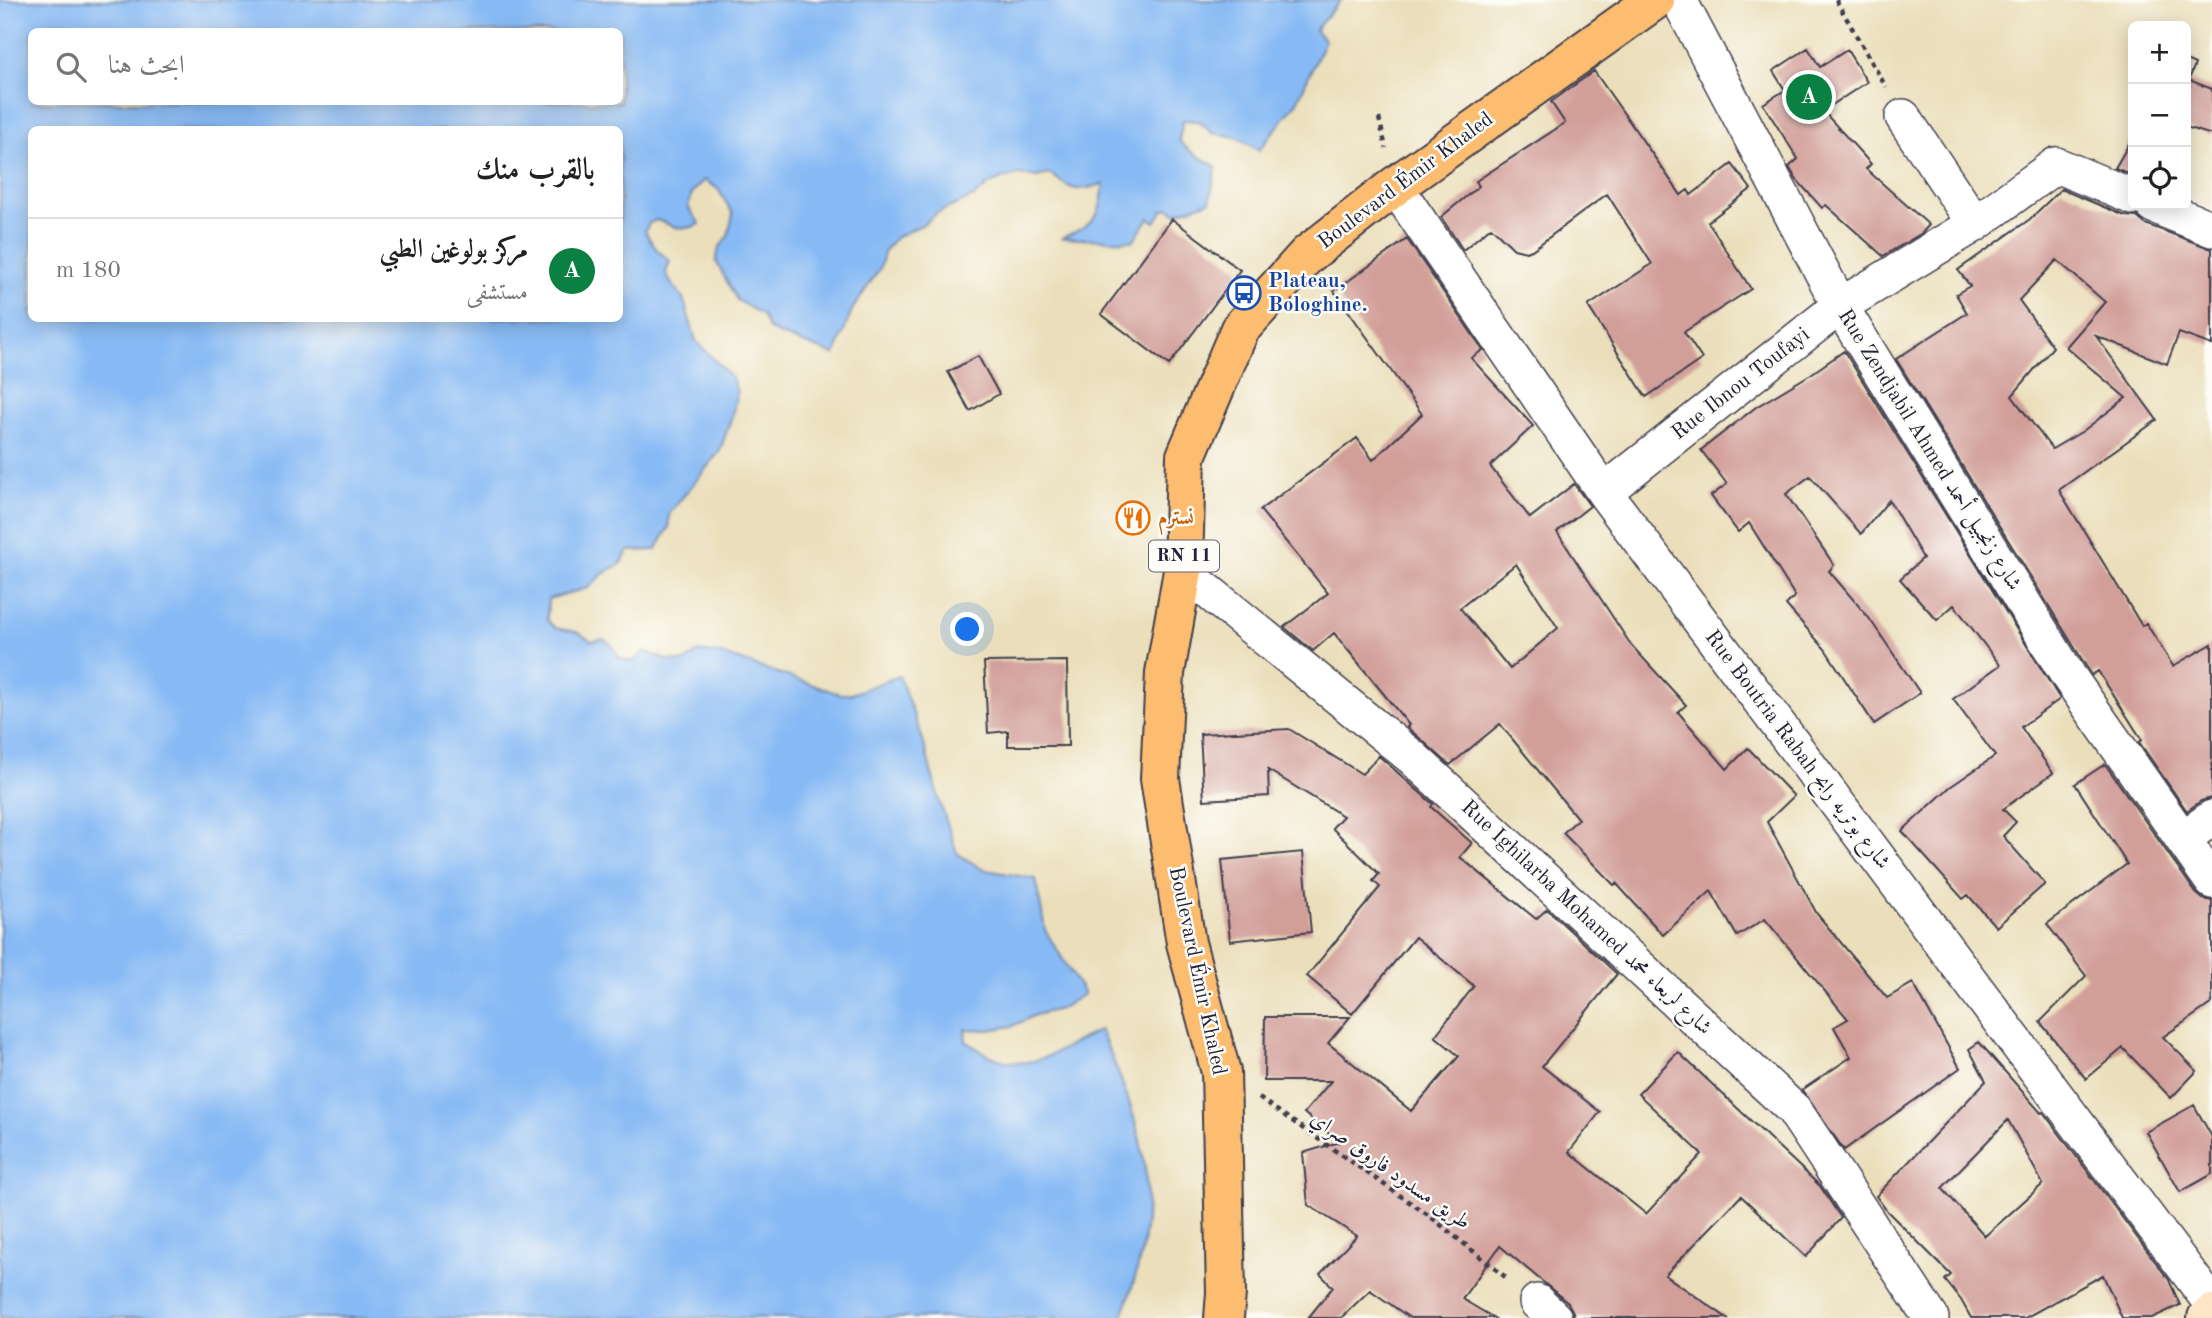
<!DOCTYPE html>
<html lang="ar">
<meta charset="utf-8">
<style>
:root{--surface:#fff;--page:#f6f6f6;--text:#222;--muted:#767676;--line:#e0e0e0;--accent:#0b8043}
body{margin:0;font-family:"Old Standard TT",Amiri,serif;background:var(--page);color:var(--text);direction:rtl}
.controls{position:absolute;right:21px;top:21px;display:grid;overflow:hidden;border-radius:10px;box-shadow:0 4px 18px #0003}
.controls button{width:63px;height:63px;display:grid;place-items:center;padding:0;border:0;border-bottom:2px solid var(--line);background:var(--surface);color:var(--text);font:35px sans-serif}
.you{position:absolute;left:968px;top:630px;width:24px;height:24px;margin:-18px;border:5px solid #fff;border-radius:50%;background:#1a73e8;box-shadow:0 0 0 10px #1a73e833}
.badge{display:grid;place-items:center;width:46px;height:46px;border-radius:50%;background:var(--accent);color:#fff;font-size:23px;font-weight:700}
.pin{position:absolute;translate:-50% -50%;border:4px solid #fff;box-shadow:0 2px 7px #0006}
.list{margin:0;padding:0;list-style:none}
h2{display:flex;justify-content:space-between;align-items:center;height:91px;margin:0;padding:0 28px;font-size:30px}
h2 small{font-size:23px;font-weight:400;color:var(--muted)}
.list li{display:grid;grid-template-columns:46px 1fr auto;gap:21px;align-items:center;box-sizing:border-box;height:105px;padding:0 28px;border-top:2px solid var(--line)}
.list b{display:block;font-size:26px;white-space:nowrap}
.list p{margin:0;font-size:23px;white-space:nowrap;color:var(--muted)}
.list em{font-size:23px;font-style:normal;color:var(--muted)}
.icon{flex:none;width:38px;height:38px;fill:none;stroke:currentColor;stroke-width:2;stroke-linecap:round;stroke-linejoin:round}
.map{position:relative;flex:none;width:2212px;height:1318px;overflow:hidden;direction:ltr}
.search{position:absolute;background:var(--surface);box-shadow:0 4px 18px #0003;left:28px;top:28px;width:595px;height:77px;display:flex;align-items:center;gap:18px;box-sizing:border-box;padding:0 24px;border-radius:10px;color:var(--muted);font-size:26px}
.panel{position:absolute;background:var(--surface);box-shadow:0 4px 18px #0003;left:28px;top:126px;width:595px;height:196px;border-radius:10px;direction:rtl}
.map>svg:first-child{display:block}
.water{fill:#87baf4;stroke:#546e98;stroke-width:2;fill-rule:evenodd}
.building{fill:#d19e98;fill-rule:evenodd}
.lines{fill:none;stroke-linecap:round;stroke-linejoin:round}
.minor-casing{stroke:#403e4e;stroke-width:38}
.secondary-casing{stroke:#403e4e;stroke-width:42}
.primary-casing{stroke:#403e4e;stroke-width:42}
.path{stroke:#403e4e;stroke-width:4.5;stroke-dasharray:5 5;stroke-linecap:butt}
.minor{stroke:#fff;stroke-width:35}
.secondary{stroke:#fee5c5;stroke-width:38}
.primary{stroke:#fcbd6f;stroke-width:38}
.labels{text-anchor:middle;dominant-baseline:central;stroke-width:5;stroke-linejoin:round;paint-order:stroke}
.shield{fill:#fdfcf7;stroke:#646373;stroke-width:2}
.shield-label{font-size:19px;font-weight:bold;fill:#22223b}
.street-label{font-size:21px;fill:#22223b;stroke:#fdfcf7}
.transit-label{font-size:21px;font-weight:bold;fill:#164399;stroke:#fdfcf7;text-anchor:start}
.food-label{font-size:21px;font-weight:bold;fill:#c56008;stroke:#fdfcf7;text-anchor:start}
</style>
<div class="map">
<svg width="2212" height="1318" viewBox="0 0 2212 1318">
<rect width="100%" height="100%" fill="#fdfcf7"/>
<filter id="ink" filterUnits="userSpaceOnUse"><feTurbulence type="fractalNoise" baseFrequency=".0143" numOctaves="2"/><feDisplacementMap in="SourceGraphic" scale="14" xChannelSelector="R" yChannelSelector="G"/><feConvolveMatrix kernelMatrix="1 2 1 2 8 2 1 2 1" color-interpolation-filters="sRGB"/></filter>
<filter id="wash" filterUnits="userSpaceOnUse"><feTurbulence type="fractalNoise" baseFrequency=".00686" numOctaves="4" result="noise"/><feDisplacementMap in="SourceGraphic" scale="28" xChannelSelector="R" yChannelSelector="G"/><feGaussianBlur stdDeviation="1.57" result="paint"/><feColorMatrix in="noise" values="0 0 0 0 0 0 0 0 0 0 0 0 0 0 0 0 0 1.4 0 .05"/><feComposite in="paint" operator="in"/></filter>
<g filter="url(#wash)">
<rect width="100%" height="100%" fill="#ebdfbb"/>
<!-- water -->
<path class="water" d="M0 0H1341L1315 30 1325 40 1297 102 1259 150 1236 137 1212 133 1199 121 1183 120 1179 140C1189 154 1203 157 1216 167L1210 201 1175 213 1169 208 1163 210 1155 222 1149 218 1133 241 1061 238C1090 226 1103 219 1103 184 1074 192 1075 192 1050 174L1037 177 1018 175 1004 178 990 184 974 197 937 213 922 225 896 237 885 250 880 268 852 310 835 355 778 334 768 328 762 315 737 300 716 261 719 248 728 236 733 214 718 189 704 180 692 193 688 207 700 224C683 232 673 227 657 220L649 223 645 232 657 250 670 261 666 272 669 280 683 298 696 341 732 378 737 392 732 416 720 451 669 514V527L656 550 628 551 621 564 604 573 588 588 548 599 547 620 555 628 577 632 592 641 603 639 611 644 619 658 633 662 645 651 666 660 685 662 698 652 721 654 840 694H851L899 676 922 737 939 800 957 853 982 869 1036 879 1045 930 1084 994 1060 1009 1035 1015 1013 1026 989 1030 965 1029 966 1041C1023 1083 1046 1055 1100 1030 1148 1137 1166 1206 1121 1318H0ZM32 32H620V102H32ZM32 130H620V318H32Z"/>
<g id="blocks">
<!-- building -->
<path class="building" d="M1808 48 1820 67 1847 50 1867 82 1823 111 1871 164 1866 169 1929 225 1922 233 1883 256 1826 205 1822 208 1796 179 1789 167 1798 159 1763 104 1785 90 1773 71Z
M2186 60 2195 64 2189 80 2212 89V135L2186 127Z
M1594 71 1681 195 1688 190 1691 195 1732 164 1751 189 1708 222 1751 289 1684 332 1702 359 1646 397 1588 306 1652 264 1607 194 1532 250 1526 252 1514 249 1491 227 1463 250 1441 217 1479 186 1476 181 1565 123 1551 102Z
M2133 137V175L2115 168Z
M2061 189 2125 216 2137 217 2145 224 2212 249V345L2179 333 2167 364 2096 336 2157 420 2059 490 2142 626 2146 623 2173 666 2212 644V798L2201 801 2187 811 2139 742 2142 740 2098 671 2092 675 2086 666 1896 359 1967 313 1956 294 1970 286 1958 270 2030 219ZM2057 260 2105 302 2066 347 2126 398 2083 431 2052 449 2012 396 2053 347 2019 300Z
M1172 219 1240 270 1169 365 1101 314Z
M1407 239 1483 350 1471 358 1533 426 1490 466 1530 518 1574 484 1590 506 1557 532 1631 645 1686 705 1678 712 1727 769 1748 748 1794 796 1767 822 1817 914 1887 998 1913 983 1960 1068 1844 1150 1802 1090 1851 1057 1834 1027 1848 1019 1765 919 1737 936 1711 891 1663 935 1616 883 1614 885 1563 833 1578 819 1500 724 1450 765 1407 727 1409 725 1334 633 1313 651 1284 627 1328 593 1260 510 1357 438 1373 460 1422 414 1334 291ZM1516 564 1558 628 1510 669 1460 608Z
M1844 351 2060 699 2021 727 2053 773 2003 809 2016 822 2003 836 2045 884 1996 927 1968 895 1963 899 1902 831 1950 787 1995 756 1953 699 2000 665 1954 605 1937 620 1900 579 1923 558 1889 500 1861 534 1810 476 1786 494 1834 565 1829 571 1869 618 1920 693 1874 724 1825 649 1786 605 1795 596 1749 523 1738 532 1711 496 1727 484 1701 450 1756 407 1811 374Z
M978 356 999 394 970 411 948 372Z
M1067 661 1068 746H1008V731L988 733 984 662Z
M1289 729 1362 774 1379 756 1433 804 1431 807 1472 843 1460 857 1536 919 1547 909 1617 974 1542 1066 1600 1112 1569 1152 1646 1214 1702 1154 1638 1094 1678 1052 1820 1186 1841 1218 1806 1257 1741 1196 1665 1275 1727 1318H1574L1573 1312 1568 1303 1500 1246 1462 1299 1494 1318H1410L1370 1290 1341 1318H1308L1333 1287 1320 1274 1357 1236 1308 1205 1303 1153 1339 1142 1304 1113 1331 1081H1264L1265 1017H1350L1328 1043 1411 1111 1459 1056 1435 1036 1474 986 1415 937 1352 1014 1307 976 1380 887 1373 881 1379 874 1332 828 1343 816 1268 770 1269 796 1204 800 1200 734Z
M2105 764 2196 893 2203 899 2212 901V1003L2163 1037 2197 1071 2171 1098 2123 1048 2086 1079 2040 1022 2086 976 2047 924 2127 864 2075 784Z
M1303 852 1311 932 1230 941 1222 860Z
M1979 1042 2041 1113 2043 1112 2169 1280 2180 1305 2152 1318H2122L2103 1275 2025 1318H1971L1961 1300 1945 1280 1951 1275 1887 1211 1876 1196 1986 1081 1969 1049ZM2008 1120 2043 1184 1985 1236 1942 1188Z
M2194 1105 2212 1137V1174L2180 1192 2146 1132Z"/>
</g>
</g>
<g filter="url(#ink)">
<use href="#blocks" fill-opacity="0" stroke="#403e4e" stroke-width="2"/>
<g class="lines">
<defs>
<path id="minor" d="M1679 0 1840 306 2069 677 2212 881
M1903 117 1975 224
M1395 186 1604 492 2212 1304
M2153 205 2212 229
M1604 492 1840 306 1975 224 2056 165 2133 197
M1183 571 1413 758 1794 1110 1931 1318
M2184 838 2212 818
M1537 1302 1554 1318"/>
<path id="secondary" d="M2207 1318 2212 1314"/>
<path id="primary" d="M1224 1318 1226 1293 1221 1072 1186 943 1160 779 1165 673 1183 571 1186 456 1240 329 1307 255 1395 186 1655 0"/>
</defs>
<!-- minor casing -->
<use href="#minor" class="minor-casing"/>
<!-- secondary casing -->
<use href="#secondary" class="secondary-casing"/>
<!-- primary casing -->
<use href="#primary" class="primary-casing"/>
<!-- path -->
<path class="path" d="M1836 0 1886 87
M1379 118 1386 148
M1259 1098 1431 1217 1509 1280"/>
<!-- minor -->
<use href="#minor" class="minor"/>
<!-- secondary -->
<use href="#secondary" class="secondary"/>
<!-- primary -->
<use href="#primary" class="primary"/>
</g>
</g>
<!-- icons -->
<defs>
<symbol id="bus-ring" viewBox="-11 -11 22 22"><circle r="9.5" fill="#fdfcf7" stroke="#1a4fb4" stroke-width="1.5"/><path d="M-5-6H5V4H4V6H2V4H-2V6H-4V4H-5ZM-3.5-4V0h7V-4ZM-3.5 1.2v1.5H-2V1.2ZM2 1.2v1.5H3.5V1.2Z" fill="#1a4fb4"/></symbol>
<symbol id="restaurant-ring" viewBox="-11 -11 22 22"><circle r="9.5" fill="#fdfcf7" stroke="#e8710a" stroke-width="1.5"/><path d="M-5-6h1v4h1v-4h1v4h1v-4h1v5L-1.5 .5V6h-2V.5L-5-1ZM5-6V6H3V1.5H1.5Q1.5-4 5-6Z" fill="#e8710a"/></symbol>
</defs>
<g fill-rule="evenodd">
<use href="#bus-ring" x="1225" y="274" width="38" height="38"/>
<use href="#restaurant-ring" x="1114" y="499" width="38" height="38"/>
</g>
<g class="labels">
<!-- shield labels -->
<rect class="shield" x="1149" y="540.5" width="70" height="31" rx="5"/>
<g class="shield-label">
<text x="1184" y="556">RN 11</text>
</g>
<!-- street labels -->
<g class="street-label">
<text transform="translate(1406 181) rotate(-37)">Boulevard Émir Khaled</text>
<text transform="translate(1741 384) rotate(-38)">Rue Ibnou Toufayi</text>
<text transform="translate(1929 450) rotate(58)">Rue Zendjabil Ahmed شارع زنجبيل أحمد</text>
<text transform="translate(1797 750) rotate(53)">Rue Boutria Rabah شارع بوتريه رابح</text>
<text transform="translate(1586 918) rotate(43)">Rue Ighilarba Mohamed شارع لربعاء محمد</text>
<text transform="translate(1197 971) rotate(78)">Boulevard Émir Khaled</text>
<text transform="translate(1390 1171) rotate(35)">طريق مسدود فاروق صراي</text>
</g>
<!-- transit labels -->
<g class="transit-label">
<text x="1268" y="281">Plateau,<tspan x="1268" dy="24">Bologhine.</tspan></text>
</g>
<!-- food labels -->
<g class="food-label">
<text x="1158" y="518">نسترم</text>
</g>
</g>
</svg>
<div class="controls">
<button>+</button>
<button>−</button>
<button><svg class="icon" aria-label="locate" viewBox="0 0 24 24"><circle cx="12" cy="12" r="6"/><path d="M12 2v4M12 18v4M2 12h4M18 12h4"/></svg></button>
</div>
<div class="you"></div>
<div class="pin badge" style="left:1809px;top:97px">A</div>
<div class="search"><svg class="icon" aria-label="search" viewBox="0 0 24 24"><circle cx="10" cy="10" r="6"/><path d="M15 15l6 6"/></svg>ابحث هنا</div>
<section class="panel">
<h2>بالقرب منك<small></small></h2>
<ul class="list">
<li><span class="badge">A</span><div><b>مركز بولوغين الطبي</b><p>مستشفى</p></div><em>180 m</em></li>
</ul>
</section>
</div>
